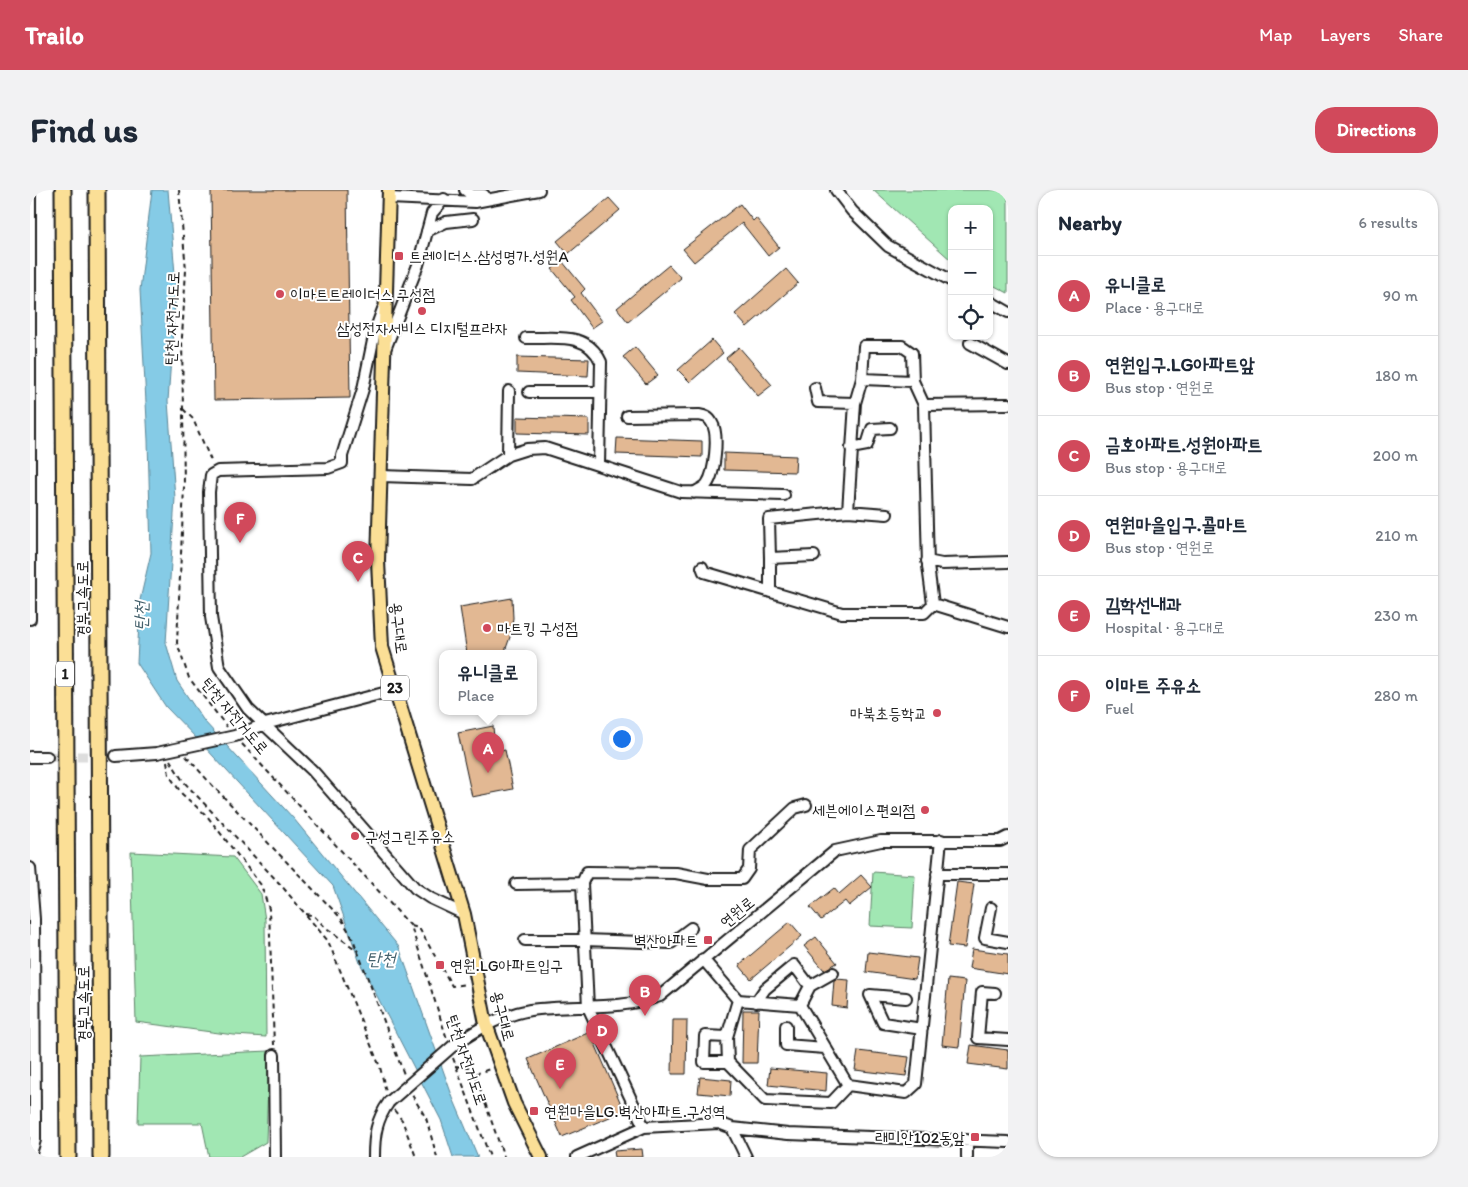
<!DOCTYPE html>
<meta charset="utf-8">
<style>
:root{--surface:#fff;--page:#f2f2f3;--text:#1f2937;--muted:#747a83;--line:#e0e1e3;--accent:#d1495b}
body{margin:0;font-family:Itim,"Poor Story",sans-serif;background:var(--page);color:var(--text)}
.controls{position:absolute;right:15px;top:15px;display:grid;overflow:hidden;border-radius:10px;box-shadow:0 1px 4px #0004}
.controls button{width:45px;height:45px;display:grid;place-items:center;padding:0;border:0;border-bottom:1px solid var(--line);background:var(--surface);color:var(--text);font:25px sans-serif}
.you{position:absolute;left:591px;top:548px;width:18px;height:18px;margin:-12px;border:4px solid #fff;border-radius:50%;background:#1a73e8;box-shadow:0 0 0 8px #1a73e833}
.badge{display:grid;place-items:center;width:32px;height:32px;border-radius:50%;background:var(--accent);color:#fff;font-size:16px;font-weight:700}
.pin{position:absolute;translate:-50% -41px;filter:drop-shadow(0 1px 2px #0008)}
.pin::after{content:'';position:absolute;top:26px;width:18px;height:15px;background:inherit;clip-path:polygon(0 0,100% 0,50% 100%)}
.popup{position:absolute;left:409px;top:460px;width:98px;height:65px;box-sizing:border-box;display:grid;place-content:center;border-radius:10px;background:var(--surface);filter:drop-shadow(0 1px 4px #0005);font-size:16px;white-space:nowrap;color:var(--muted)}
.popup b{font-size:19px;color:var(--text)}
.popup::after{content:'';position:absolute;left:50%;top:100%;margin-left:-10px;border:10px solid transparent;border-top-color:var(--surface)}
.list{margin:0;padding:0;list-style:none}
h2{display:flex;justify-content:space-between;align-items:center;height:65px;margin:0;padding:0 20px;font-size:21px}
h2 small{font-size:16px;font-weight:400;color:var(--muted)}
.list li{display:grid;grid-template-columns:32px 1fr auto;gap:15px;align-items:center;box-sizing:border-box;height:80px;padding:0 20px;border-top:1px solid var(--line)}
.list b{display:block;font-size:19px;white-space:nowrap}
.list p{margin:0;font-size:16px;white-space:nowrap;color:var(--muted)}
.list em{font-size:16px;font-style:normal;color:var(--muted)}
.icon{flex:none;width:28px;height:28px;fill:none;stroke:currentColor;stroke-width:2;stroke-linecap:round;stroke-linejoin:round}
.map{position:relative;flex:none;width:978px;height:967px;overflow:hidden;border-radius:20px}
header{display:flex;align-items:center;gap:30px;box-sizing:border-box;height:70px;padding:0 25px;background:var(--accent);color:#fff}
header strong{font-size:24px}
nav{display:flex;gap:28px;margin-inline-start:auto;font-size:18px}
.intro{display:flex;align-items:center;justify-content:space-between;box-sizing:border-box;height:120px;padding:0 30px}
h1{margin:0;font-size:35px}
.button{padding:12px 22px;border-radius:20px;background:var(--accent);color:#fff;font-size:18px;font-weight:700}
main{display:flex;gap:30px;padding:0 30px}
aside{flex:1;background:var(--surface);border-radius:20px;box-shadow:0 1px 4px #0004}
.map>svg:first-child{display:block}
.green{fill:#a1e7b3;stroke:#5e8268}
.water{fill:#85cbe6;stroke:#5b8595}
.building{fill:#e2b893;stroke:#1c1c1c}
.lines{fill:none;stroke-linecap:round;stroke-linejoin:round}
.minor-tunnel{stroke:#ddd;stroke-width:10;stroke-dasharray:10 5;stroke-linecap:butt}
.minor-casing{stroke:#1c1c1c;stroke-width:14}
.major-casing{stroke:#1c1c1c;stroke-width:16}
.highway-casing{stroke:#1c1c1c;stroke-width:19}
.path{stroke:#1c1c1c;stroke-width:2;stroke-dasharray:5 4;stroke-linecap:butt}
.minor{stroke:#fff;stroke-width:10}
.major{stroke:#fbdf96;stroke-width:12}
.highway{stroke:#fbdf96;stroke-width:15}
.minor-bridge-casing{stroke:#1c1c1c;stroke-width:14;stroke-linecap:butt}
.minor-bridge{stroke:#fff;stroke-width:10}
.poi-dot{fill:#d1495b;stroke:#fff;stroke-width:2}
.labels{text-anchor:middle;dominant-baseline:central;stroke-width:4;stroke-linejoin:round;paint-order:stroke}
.shield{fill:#fff;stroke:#606060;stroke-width:1}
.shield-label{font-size:15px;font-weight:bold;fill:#1c1c1c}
.poi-label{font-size:16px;fill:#1c1c1c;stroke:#fff;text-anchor:start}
.street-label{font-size:16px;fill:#1c1c1c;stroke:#fff}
.water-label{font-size:18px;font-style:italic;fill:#46626d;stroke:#fff}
</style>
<header>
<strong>Trailo</strong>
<nav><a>Map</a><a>Layers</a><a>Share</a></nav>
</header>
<div class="intro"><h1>Find us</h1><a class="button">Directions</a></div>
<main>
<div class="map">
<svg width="978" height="967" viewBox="0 0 978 967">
<rect width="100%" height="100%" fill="#fff"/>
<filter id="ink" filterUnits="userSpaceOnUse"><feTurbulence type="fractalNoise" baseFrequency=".02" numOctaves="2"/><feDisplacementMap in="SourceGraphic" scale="10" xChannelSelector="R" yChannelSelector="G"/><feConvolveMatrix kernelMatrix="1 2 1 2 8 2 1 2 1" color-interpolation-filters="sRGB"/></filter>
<g filter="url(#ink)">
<!-- green -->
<path class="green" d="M843 0H978V103L959 93V19H922V71Z
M101 662 203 667 231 704 235 730 236 847 204 845 106 832Z
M843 682 885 685 882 738 840 736Z
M239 861 236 952 210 967H179L172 933H108L110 867Z"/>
<!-- water -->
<path class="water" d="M122 0H138L146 96 138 211 145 308 136 453 147 491 174 531 264 629 369 757 423 908 448 967H423L411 930 330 773 303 696 172 554 136 517 107 473 110 410 121 363 118 250 110 100Z"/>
<!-- building -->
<path class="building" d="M181 0H317L320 208 184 210Z
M579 8 590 20 538 64 527 51Z
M710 14 723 31 726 28 749 57 738 66 712 33 664 72 653 59Z
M532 71 555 99 551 103 572 131 562 138 541 110 545 107 522 79Z
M639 75 651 88 598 132 587 118Z
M756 79 768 93 717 137 705 124Z
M682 150 693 163 660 192 648 180Z
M605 157 628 185 616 194 593 167Z
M709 157 742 195 728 206 696 168Z
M487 167 559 169 558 186 487 183Z
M487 227 559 229V245L487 243Z
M587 248 672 251V267L586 264Z
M694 263 766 266 765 282 694 280Z
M482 408 483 428 480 447 474 464H437L430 417Z
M463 536 465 562 475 560 483 599 442 607 428 543Z
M831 685 842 697 819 716 815 711 791 730 780 717 804 698 809 704Z
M927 692 944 694 935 758 918 756Z
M760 732 772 746 721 789 709 775Z
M786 747 807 773 794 780 774 756Z
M942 759 978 764V784L939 778Z
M838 762 888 768 885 789 836 782Z
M806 789 819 790 817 818 802 816 804 790Z
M918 789 935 791 929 857 912 855Z
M713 820H729L727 873H712Z
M643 830H657L656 884H642Z
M560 842 594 921 532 947 498 869Z
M941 855 978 860V879L938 874Z
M828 861 879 867 876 886 825 880Z
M740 878 797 883 796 901 738 895Z
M670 887 701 890 700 906 668 903Z
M612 959 613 967H585L584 961Z"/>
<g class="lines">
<!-- minor-tunnel -->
<path class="minor-tunnel" d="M17 567 86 566"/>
<defs>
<path id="minor" d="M435 0 442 5H454
M806 0 822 21 858 56 922 91
M360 8 445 12 509 0
M397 41 416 32 443 29
M959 111 978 122
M353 119 345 141 333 199 312 266V273L298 278 188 281 181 285 179 302 181 427 189 477 218 519 283 581 385 698 400 708 434 724
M496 148C525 149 557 141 571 172L569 275
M940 153 978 174
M356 157 388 75 402 23 414 9
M832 189 834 156H872L882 163 883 191
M785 198 788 212 825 213 832 189 883 191 894 215 898 376 903 414 978 437
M499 202H570
M894 215 978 214
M597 226 669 225C675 226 679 227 682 233 689 244 685 283 677 294 674 298 668 300 664 303
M821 258 837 255 842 239 860 238
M478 265 479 201
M351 286 442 289 478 265 497 259 515 258 651 302 754 305
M818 321 857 324
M740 368 739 329 818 321 825 213
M897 371 912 374 978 372
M672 377 674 382 812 423H894L903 414
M740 402V368L784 366
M0 429V0
M86 566 127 563 205 546 235 534 365 500
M0 567H17
M0 678 4 729 5 928V950L0 967
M907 684H978
M486 694 552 693
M961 718 955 748 978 752
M495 750H554L641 753 661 738
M673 769 708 810 697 847 698 872 735 910 801 913 818 895 876 903 886 894 911 650
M780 796 803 783
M965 803 952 802 948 848 978 850
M876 808 840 805 853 833 892 839
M708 810 770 815 818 895
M726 812 735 799 764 775 780 796 770 815
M756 836V855L795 858
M697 847 675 846 674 872H698
M424 855C448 839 471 825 500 820 544 814 588 821 630 806L805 661 851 651H970L978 647
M244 865 245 967
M614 937 558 817 552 693 557 682 646 683 678 689H712L719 679 720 660 765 618 776 615
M702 938 758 944 978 952
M937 950V967
M344 967C344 946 346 930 359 912
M547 967 614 937 689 933 702 938 716 967"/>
<path id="major" d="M359 0 348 371 352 457 434 724 456 834 484 913 511 967"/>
<path id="highway" d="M33 0 38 967
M67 0 71 967"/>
</defs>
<!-- minor casing -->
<use href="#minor" class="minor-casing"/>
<!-- major casing -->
<use href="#major" class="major-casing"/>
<!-- highway casing -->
<use href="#highway" class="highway-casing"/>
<!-- path -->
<path class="path" d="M149 0 156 80 152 147 154 297 147 453 159 488 197 537
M153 219 163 229 182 273
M212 554 381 736 417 849
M156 566 182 595 311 728 323 749 375 887
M140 570 153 591 250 694 298 751 350 877 356 902
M137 571 139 585 152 604 177 626 231 695 239 719 244 855
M276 724 283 725 295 737 328 761
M381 736 389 738 422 796 436 794
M423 868 460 967
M425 876 438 877 445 884 474 967
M445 884 460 879
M382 905 396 928 407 967
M364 920 372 930 386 967"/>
<!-- minor -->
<use href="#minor" class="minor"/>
<!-- major -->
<use href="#major" class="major"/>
<!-- highway -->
<use href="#highway" class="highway"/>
<defs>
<path id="minor-bridge" d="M359 912 424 855"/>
</defs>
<!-- minor-bridge casing -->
<use href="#minor-bridge" class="minor-bridge-casing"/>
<!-- minor-bridge -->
<use href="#minor-bridge" class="minor-bridge"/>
</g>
</g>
<!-- markers -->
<g class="poi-dot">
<rect x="364" y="61" width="10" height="10" rx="2.5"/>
<circle cx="250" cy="104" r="5"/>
<circle cx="392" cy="121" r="5"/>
<circle cx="457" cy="438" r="5"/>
<circle cx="907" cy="523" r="5"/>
<circle cx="895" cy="620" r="5"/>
<circle cx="325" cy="646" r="5"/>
<rect x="673" y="745" width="10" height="10" rx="2.5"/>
<rect x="405" y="770" width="10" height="10" rx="2.5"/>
<rect x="499" y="916" width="10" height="10" rx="2.5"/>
<rect x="940" y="942" width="10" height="10" rx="2.5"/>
</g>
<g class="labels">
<!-- shield labels -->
<g class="shield">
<rect x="26" y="471.5" width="18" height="25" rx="4"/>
<rect x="351" y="485.5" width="28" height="25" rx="4"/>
</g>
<g class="shield-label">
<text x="35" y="484">1</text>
<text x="365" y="498">23</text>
</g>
<!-- poi labels -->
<g class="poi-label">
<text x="379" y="66">트레이더스.삼성명가.성원A</text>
<text x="260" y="104">이마트트레이더스 구성점</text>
<text x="392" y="138" text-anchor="middle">삼성전자서비스 디지털프라자</text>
<text x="467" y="438">마트킹 구성점</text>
<text x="897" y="523" text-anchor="end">마북초등학교</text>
<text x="885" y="620" text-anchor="end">세븐에이스편의점</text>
<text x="335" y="646">구성그린주유소</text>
<text x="668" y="750" text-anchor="end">벽산아파트</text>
<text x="420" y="775">연원.LG아파트입구</text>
<text x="514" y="921">연원마을LG.벽산아파트.구성역</text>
<text x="935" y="947" text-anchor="end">래미안102동앞</text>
</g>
<!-- street labels -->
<g class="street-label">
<text transform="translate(142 128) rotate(-88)">탄천 자전거도로</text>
<text transform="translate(52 409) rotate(-90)">경부고속도로</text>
<text transform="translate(369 438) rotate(83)">용구대로</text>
<text transform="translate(205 526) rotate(50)">탄천 자전거도로</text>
<text transform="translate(707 722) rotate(-39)">연원로</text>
<text transform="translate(53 814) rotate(-90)">경부고속도로</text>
<text transform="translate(473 826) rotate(75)">용구대로</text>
<text transform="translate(437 870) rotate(71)">탄천 자전거도로</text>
</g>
<!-- water labels -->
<g class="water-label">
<text transform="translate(111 426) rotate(-89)">탄천</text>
<text x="351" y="769">탄천</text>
</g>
</g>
</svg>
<div class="controls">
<button>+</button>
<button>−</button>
<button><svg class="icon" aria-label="locate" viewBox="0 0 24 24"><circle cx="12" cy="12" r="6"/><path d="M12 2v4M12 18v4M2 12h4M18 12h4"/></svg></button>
</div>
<div class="you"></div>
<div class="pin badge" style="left:458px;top:583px">A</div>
<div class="popup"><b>유니클로</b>Place</div>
<div class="pin badge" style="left:615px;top:826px">B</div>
<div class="pin badge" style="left:328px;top:392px">C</div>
<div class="pin badge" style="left:572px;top:865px">D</div>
<div class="pin badge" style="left:530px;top:899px">E</div>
<div class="pin badge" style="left:210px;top:353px">F</div>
</div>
<aside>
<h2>Nearby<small>6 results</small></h2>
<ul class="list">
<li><span class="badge">A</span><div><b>유니클로</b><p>Place · 용구대로</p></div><em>90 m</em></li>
<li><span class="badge">B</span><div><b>연원입구.LG아파트앞</b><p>Bus stop · 연원로</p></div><em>180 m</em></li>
<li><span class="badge">C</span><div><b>금호아파트.성원아파트</b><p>Bus stop · 용구대로</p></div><em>200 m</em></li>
<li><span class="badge">D</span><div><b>연원마을입구.콜마트</b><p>Bus stop · 연원로</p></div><em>210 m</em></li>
<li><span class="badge">E</span><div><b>김학선내과</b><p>Hospital · 용구대로</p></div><em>230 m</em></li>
<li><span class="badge">F</span><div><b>이마트 주유소</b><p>Fuel</p></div><em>280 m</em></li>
</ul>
</aside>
</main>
